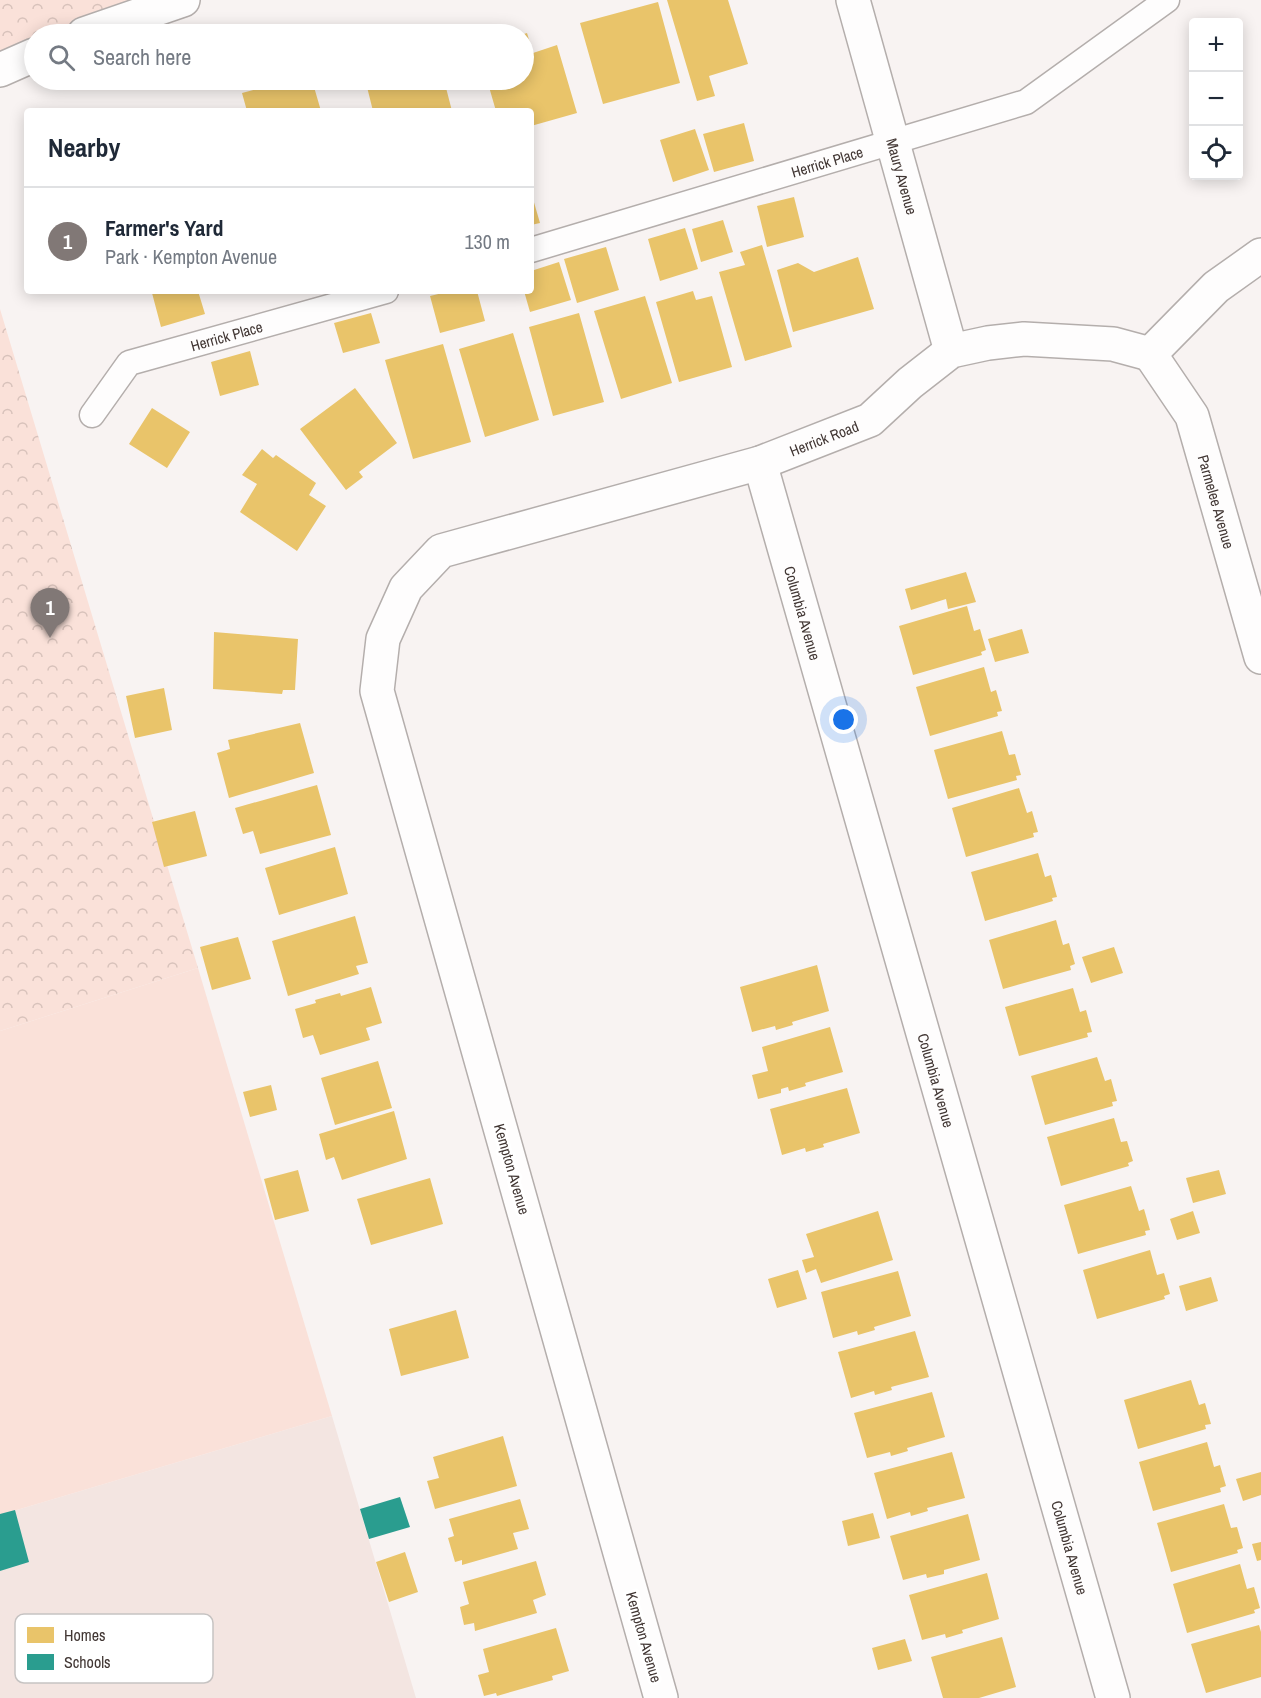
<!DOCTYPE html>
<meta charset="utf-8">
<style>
:root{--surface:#fff;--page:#f6f6f7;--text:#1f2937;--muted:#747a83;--line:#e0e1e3;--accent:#817876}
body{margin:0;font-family:"Archivo Narrow",sans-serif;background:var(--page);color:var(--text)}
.controls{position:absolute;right:18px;top:18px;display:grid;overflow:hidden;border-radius:6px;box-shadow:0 3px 15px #0003}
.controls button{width:54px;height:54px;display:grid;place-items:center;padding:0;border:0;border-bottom:2px solid var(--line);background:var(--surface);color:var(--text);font:30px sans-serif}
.you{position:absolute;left:844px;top:720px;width:21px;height:21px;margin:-15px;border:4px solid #fff;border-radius:50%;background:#1a73e8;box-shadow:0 0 0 9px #1a73e833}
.badge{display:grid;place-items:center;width:39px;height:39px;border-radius:50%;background:var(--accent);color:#fff;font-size:20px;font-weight:700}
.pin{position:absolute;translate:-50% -50px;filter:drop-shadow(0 2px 3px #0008)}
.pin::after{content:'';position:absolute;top:32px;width:21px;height:18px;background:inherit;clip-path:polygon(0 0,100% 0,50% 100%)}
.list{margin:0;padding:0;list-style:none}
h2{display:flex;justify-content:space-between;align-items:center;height:78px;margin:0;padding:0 24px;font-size:26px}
h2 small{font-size:20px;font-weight:400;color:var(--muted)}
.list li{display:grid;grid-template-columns:39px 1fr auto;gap:18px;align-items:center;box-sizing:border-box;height:108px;padding:0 24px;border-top:2px solid var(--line)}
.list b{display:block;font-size:22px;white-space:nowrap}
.list p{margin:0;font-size:20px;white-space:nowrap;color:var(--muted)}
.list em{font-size:20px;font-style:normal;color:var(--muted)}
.icon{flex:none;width:33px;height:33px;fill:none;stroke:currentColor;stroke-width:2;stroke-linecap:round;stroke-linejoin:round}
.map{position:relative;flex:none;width:1261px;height:1698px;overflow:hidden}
.search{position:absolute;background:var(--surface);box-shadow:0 3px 15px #0003;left:24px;top:24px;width:510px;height:66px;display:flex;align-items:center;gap:15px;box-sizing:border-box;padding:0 21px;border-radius:33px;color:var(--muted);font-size:22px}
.panel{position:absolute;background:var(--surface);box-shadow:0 3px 15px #0003;left:24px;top:108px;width:510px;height:186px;border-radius:6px}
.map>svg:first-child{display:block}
.built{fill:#f3e5e1}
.park{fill:url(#park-crowns)}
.garden{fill:#fae1d9}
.homes{fill:#e9c46a}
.schools{fill:#2a9d8f}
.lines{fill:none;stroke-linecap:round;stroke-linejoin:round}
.lane-casing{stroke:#b4aeac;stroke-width:27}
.street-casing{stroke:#b4aeac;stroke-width:36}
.lane{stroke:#fefdfd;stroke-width:24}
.street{stroke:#fefdfd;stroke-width:33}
.labels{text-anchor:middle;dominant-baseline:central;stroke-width:6;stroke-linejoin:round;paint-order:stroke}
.street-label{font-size:15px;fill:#413633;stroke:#fff}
.key{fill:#fff;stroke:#c6c3c2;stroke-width:1.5}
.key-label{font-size:16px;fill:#413633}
</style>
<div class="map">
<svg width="1261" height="1698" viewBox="0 0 1261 1698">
<defs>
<pattern id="park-crowns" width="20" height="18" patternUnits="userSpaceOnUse" patternTransform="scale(1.5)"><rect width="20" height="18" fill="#fae1d9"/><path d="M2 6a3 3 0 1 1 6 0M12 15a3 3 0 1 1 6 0" fill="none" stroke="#d8c2bb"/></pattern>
</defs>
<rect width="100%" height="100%" fill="#f8f3f2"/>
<!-- built -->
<path class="built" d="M332 1416 416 1698H0V1515Z"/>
<!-- park -->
<path class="park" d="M0 0H197L85 34H34V60L0 79Z
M0 309 198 968 0 1031Z"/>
<!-- garden -->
<path class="garden" d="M198 968 332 1416 0 1515V1031Z"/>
<!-- homes -->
<path class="homes" d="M667 0H728L748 64 709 76 715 96 697 101Z
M658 2 680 83 603 104 580 23Z
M527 33 533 53 557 45 577 113 531 126V111H496L487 80H524V34Z
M289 80H312L321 111H247L242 93Z
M377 80H444L452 111H373L366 83Z
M744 123 754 161 714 172 703 134Z
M695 129 709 170 673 182 660 140Z
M531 192 540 223 531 225Z
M794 197 804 237 767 247 757 206Z
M723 220 733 252 701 262 692 229Z
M685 228 698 269 660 281 648 239Z
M762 245 792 347 745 361 719 272 745 265 740 252Z
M606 247 619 290 577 303 564 259Z
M858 257 874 309 793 332 777 270 798 263 814 272Z
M559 262 571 300 530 312 524 291H531V271Z
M157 291H198L205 314 161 327 152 293Z
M451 291H477L485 321 440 333 430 296Z
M693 291 696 300 712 296 732 367 679 382 656 302Z
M645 296 672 383 621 399 594 311Z
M371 313 380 343 343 353 334 323Z
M579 313 604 402 553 416 529 327Z
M513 333 539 420 485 437 459 349Z
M443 344 471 442 413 459 385 360Z
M250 351 259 385 220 396 211 362Z
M355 388 397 443 359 472 363 477 346 490 300 429Z
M152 408 190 432 167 468 129 444Z
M262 449 273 458 276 455 316 483 309 495 326 506 297 551 240 512 257 484 242 475Z
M966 572 976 602 948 609 946 599 911 610 905 589Z
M967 606 974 631 980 629 986 650 981 652 982 655 913 675 899 626Z
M1022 629 1029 653 995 662 988 639Z
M214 632 298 639 295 690H283L282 694 213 689Z
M984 667 991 692 996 690 1002 711 997 712 998 716 930 736 916 687Z
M164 688 172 730 135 738 126 696Z
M300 723 314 773 229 798 217 753 230 749 228 740Z
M1002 731 1009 755 1015 754 1021 775 1016 776 1017 780 948 799 934 750Z
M317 785 331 835 260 854 253 831 243 834 235 808Z
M1019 788 1027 813 1032 811 1038 832 1033 833 1034 837 966 857 952 808Z
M195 811 207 856 164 867 152 822Z
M335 847 348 894 279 915 265 868Z
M1038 853 1045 877 1051 875 1057 897 1052 898 1053 901 985 921 971 872Z
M355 916 368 963 356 966 359 974 288 996 272 941Z
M1056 920 1063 945 1069 943 1075 964 1070 966 1071 970 1003 989 989 940Z
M238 937 251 979 212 990 200 947Z
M1114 947 1123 973 1091 983 1082 957Z
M817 965 829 1011 792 1022 793 1025 776 1030 775 1026 752 1032 740 987Z
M371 987 382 1023 366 1028 370 1040 320 1055 313 1035 303 1038 295 1009 316 1003 315 1000 340 993 341 996Z
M1073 988 1080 1012 1086 1010 1092 1032 1087 1033 1088 1037 1019 1056 1005 1007Z
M830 1027 843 1072 805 1083 806 1086 789 1091 788 1087 781 1089V1093L758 1099 752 1075 768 1071 762 1047Z
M1097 1057 1105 1081 1111 1079 1117 1101 1112 1102 1113 1106 1045 1125 1031 1076Z
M378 1061 392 1108 335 1125 321 1078Z
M271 1085 277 1110 250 1117 243 1092Z
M847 1088 860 1133 823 1144 824 1147 806 1152 805 1148 782 1155 770 1109Z
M394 1111 407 1159 342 1180 334 1157 326 1160 319 1134Z
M1114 1118 1121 1142 1127 1141 1133 1161 1128 1163 1129 1166 1061 1186 1047 1137Z
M298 1170 309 1211 275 1220 264 1179Z
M1219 1170 1226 1194 1193 1203 1186 1178Z
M430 1178 443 1224 371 1245 357 1199Z
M1131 1186 1139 1211 1144 1209 1150 1230 1145 1231 1146 1235 1078 1254 1064 1205Z
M878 1211 893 1260 821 1283 816 1269 806 1273 802 1260 814 1257 806 1234Z
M1193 1211 1200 1233 1177 1240 1170 1219Z
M1150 1250 1157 1275 1164 1273 1170 1294 1164 1296 1165 1299 1097 1319 1083 1270Z
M798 1270 807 1299 777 1308 768 1279Z
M898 1271 911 1316 874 1327 875 1330 858 1335 857 1331 833 1338 821 1292Z
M1211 1277 1218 1301 1186 1311 1179 1286Z
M456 1310 469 1358 401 1376 389 1329Z
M915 1331 929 1377 891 1387 892 1390 875 1395 874 1391 851 1398 838 1352Z
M1191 1380 1199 1405 1205 1403 1211 1424 1205 1425 1206 1429 1138 1449 1124 1400Z
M932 1392 945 1437 907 1448 908 1451 891 1456 890 1452 867 1458 854 1413Z
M503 1436 517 1486 435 1509 427 1481 439 1478 433 1457Z
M1207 1442 1214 1467 1220 1465 1226 1486 1220 1488 1221 1492 1153 1511 1139 1462Z
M952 1452 965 1498 927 1508 928 1511 911 1516 910 1512 887 1519 874 1473Z
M1261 1472V1495L1243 1501 1236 1479Z
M520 1499 529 1529 513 1533 518 1549 462 1565V1560L455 1562 448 1538 454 1536 449 1519Z
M1224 1504 1231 1528 1237 1527 1243 1548 1237 1550 1238 1553 1171 1572 1157 1523Z
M873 1513 880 1538 848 1546 842 1521Z
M968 1514 980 1560 944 1570V1574L927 1578 926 1574 903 1580 890 1536Z
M1261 1542V1560L1257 1561 1252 1544Z
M405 1552 418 1592 389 1602 376 1562Z
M536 1561 546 1595 533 1600 537 1613 475 1631 474 1623 464 1625 460 1607 469 1604 463 1582Z
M1240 1564 1247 1589 1254 1587 1260 1608 1254 1610 1255 1613 1187 1633 1173 1584Z
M987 1573 999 1619 962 1630 963 1633 946 1638 945 1634 922 1640 909 1595Z
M1259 1625 1261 1632V1677L1206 1693 1191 1644Z
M556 1628 569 1671 552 1676 553 1680 497 1696 496 1693 484 1696 478 1675 489 1672 483 1649Z
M1002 1637 1016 1687 979 1698H943L931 1657Z
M905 1639 912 1661 878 1670 872 1648Z"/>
<!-- schools -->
<path class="schools" d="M400 1497 410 1527 369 1539 360 1509Z
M15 1510 29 1562 0 1571V1514Z"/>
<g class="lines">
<defs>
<g id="lane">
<path id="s1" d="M531 250 1026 102 1167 0"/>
<path id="s2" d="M92 415 129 363 386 291"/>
</g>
<g id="street">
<path id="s3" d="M853 0 951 351"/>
<path d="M84 34 183 0"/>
<path d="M0 70 34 55"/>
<path id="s4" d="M1150 354 1192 416 1261 657"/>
<path d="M1150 354 1216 287 1261 255"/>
<path id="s5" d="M760 463 1113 1698"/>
<path id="s6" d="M661 1698 377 691 383 639 406 588 441 551 760 463 870 420 910 383 951 351 988 343 1024 339 1113 344 1150 354"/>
</g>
</defs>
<!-- lane casing -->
<use href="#lane" class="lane-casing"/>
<!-- street casing -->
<use href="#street" class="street-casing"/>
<!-- lane -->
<use href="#lane" class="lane"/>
<!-- street -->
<use href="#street" class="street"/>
</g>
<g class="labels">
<!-- street labels -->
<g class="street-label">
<text stroke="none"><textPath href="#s1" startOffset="309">Herrick Place</textPath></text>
<text stroke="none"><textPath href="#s3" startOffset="183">Maury Avenue</textPath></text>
<text stroke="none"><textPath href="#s2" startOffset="165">Herrick Place</textPath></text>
<text stroke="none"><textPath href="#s6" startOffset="1605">Herrick Road</textPath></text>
<text stroke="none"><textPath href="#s4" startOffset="164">Parmelee Avenue</textPath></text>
<text stroke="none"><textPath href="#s5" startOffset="156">Columbia Avenue</textPath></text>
<text stroke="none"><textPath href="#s5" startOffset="642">Columbia Avenue</textPath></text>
<text transform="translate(512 1169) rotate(74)">Kempton Avenue</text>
<text stroke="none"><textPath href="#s5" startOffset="1128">Columbia Avenue</textPath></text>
<text transform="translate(644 1637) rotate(74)">Kempton Avenue</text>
</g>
</g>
<!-- legend -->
<rect x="15" y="1614" width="198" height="69" rx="9" class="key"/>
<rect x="27" y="1627" width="27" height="16" fill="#e9c46a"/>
<rect x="27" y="1654" width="27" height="16" fill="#2a9d8f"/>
<g class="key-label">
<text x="64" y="1641">Homes</text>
<text x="64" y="1668">Schools</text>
</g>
</svg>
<div class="controls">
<button>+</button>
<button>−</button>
<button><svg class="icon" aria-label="locate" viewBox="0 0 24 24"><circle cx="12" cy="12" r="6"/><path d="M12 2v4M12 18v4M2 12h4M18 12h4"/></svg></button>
</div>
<div class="you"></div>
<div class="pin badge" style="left:50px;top:638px">1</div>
<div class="search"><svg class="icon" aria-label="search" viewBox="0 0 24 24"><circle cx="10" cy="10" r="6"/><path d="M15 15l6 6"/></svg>Search here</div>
<section class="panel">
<h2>Nearby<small></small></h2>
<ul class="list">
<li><span class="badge">1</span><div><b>Farmer's Yard</b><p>Park · Kempton Avenue</p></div><em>130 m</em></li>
</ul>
</section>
</div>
